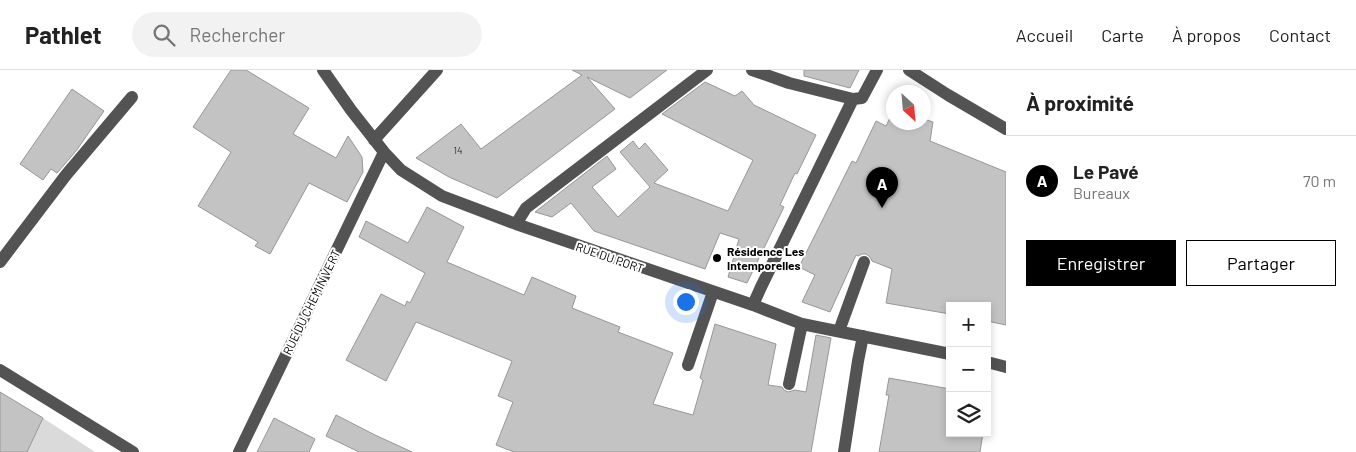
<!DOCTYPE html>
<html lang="fr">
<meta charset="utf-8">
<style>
:root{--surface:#fff;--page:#f2f2f2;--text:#222;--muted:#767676;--line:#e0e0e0;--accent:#000}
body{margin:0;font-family:Barlow,sans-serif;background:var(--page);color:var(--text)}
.controls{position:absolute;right:15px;bottom:15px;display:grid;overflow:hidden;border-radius:0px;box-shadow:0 2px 8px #0003}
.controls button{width:45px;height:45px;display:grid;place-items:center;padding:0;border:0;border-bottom:1px solid var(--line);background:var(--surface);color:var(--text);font:25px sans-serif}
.compass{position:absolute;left:886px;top:15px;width:45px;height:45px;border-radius:50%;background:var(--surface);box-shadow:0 2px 8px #0003;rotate:154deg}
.you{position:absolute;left:685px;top:231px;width:18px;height:18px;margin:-12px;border:4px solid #fff;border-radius:50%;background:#1a73e8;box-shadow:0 0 0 8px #1a73e833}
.badge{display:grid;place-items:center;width:32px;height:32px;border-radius:50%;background:var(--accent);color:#fff;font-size:16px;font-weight:700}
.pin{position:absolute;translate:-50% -41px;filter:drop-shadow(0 1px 2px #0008)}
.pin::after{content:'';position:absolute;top:26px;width:18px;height:15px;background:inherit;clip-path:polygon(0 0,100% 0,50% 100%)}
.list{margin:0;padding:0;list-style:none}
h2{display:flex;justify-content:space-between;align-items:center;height:65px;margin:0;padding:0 20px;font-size:21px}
h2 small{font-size:16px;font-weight:400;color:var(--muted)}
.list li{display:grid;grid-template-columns:32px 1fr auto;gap:15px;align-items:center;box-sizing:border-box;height:90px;padding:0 20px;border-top:1px solid var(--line)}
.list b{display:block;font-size:19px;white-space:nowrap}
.list p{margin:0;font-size:16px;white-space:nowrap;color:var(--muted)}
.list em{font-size:16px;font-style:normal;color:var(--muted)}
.actions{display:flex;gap:10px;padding:15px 20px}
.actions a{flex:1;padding:11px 0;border:1px solid var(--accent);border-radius:0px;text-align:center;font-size:18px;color:var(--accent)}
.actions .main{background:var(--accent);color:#fff}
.icon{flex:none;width:28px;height:28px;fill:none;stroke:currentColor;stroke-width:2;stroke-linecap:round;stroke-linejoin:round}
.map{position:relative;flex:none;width:1006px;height:382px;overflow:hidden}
header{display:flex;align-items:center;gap:30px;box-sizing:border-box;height:70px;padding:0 25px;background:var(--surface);border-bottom:1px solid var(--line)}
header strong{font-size:24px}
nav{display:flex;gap:28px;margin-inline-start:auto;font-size:18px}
.search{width:350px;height:45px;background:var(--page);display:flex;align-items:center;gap:12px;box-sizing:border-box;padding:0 18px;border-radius:28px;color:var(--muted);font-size:19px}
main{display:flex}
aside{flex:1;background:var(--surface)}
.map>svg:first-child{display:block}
.green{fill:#dadada}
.building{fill:#c3c3c3;stroke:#979797}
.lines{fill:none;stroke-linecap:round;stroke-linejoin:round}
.minor{stroke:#535353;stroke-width:12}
.poi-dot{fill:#000;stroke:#fff;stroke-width:2}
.labels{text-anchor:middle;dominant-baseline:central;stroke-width:4;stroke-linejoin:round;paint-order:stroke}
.number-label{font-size:10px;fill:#313131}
.poi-label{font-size:12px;font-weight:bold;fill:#000;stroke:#fff;text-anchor:start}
.street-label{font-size:12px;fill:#000;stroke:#fff}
</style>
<header>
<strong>Pathlet</strong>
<div class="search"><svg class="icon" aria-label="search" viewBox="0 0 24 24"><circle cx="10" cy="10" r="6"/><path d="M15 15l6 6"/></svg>Rechercher</div>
<nav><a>Accueil</a><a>Carte</a><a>À propos</a><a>Contact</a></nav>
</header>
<main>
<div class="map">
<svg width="1006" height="382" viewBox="0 0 1006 382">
<rect width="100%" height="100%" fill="#fff"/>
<!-- green -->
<path class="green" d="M43 348 95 382H27Z"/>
<!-- building -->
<path class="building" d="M231 0H246L309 38 293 64 336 88 348 66 362 87 363 102 347 132 309 113 270 184 255 176 258 172 198 136 231 82 193 57Z
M572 0H667L630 28 587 7 615 39 497 128 449 107 416 88 461 54 481 79 582 5Z
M804 0H859L850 18 804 6Z
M705 12 735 26 742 21 754 35 816 65 797 104 795 103 780 135 784 137 747 213 728 207 739 169 720 163 705 199 594 161 571 133 552 147 535 142 607 86 616 99 592 117 618 147 650 117 620 82 633 71 639 79 645 73 668 100 654 113 728 141 753 90 662 44Z
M72 19 104 41 76 81 57 103 51 99 43 110 20 94Z
M893 42 894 52H924V49L933 52 930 71 1006 102V255L987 251V236H950V244L886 233 892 199 872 191 870 187 866 184H862L858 186 856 185 830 242 802 232 815 205 799 197 852 91 856 93 876 51 886 56Z
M427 137 464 157 447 192 524 225 532 207 576 226 572 238 620 257 618 262 673 283 653 334 693 345 703 310 700 308 715 254 776 274 768 315 782 317 784 320 788 322 795 320 806 322 816 265 831 268 811 382H514L496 375 513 332 498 326 512 291 416 252 386 311 346 290 381 224 405 236 407 231 410 233 425 203 359 167 366 151 408 173Z
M889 308 950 319V363H983L980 382H879L889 325H886Z
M0 322 43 348 27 382H0Z
M336 345 375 365 412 382H359L326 366Z
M274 348 315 369 309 382H257Z"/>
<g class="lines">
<!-- minor -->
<path class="minor" d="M323 0 351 40 384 82 401 100 442 126 516 154 753 235 802 254 950 284
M752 0 789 13 853 29 862 28 877 0
M909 0 948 25 1006 59
M374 70 437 0
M516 154 526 138 707 0
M0 192 66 105 132 27
M753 235 761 217 853 29
M839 261 864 192
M987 292 1006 297
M688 295 713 222
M0 300 133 382
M789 314 802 254
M239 382 384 82
M844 382 858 291 863 266"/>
</g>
<!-- markers -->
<circle class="poi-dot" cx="717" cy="188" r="5"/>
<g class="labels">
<!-- number labels -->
<g class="number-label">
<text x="458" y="80">14</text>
</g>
<!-- poi labels -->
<g class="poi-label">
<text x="727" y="181">Résidence Les<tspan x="727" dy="14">Intemporelles</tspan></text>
</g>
<!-- street labels -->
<g class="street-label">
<text transform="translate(610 187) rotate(19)">RUE DU PORT</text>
<text transform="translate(311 232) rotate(-64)">RUE DU CHEMIN VERT</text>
</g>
</g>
</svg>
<div class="controls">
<button>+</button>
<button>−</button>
<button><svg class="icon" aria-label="layers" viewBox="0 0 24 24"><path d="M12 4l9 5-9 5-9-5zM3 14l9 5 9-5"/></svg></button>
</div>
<svg class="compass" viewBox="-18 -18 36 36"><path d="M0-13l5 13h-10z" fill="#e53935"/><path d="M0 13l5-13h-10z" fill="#767676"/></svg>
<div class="you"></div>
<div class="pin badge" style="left:882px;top:138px">A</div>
</div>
<aside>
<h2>À proximité<small></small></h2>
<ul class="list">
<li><span class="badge">A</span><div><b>Le Pavé</b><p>Bureaux</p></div><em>70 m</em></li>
</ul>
<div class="actions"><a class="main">Enregistrer</a><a>Partager</a></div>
</aside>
</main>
